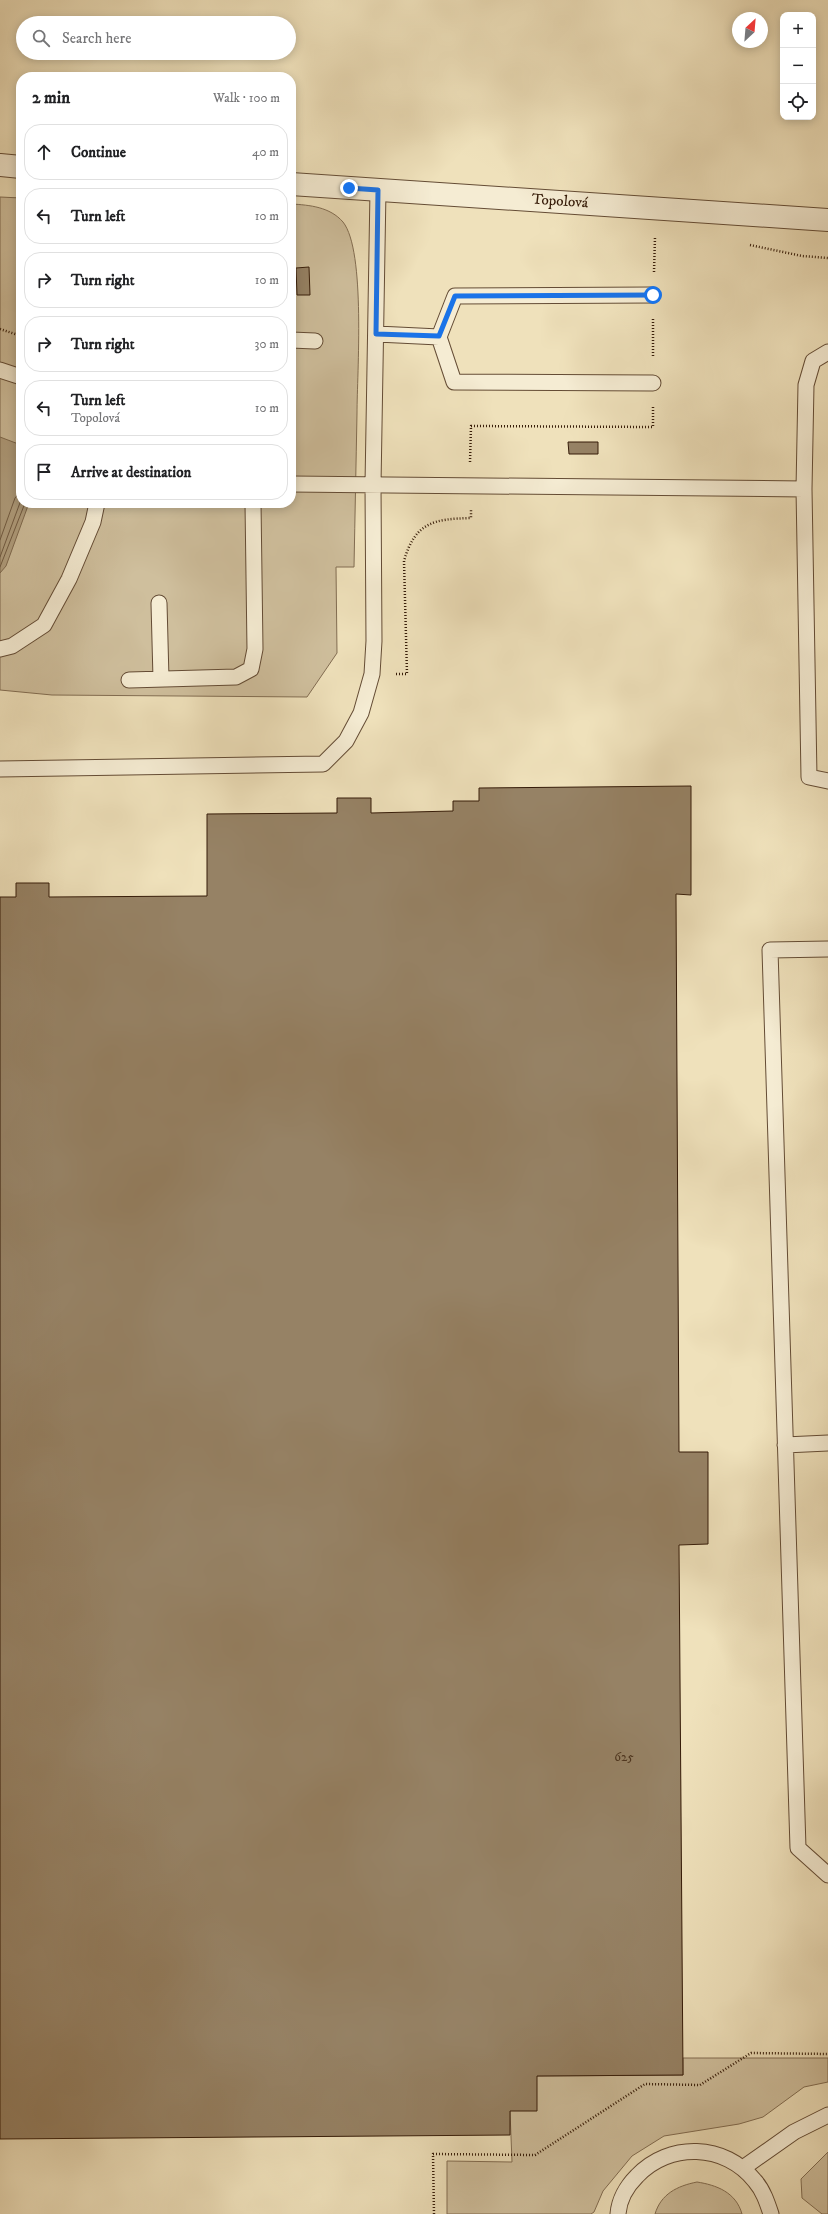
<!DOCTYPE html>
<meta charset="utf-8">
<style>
:root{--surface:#fff;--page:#f6f6f6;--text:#202124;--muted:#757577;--line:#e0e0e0}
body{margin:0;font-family:"IM FELL DW Pica",serif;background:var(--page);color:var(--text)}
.controls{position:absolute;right:12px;top:12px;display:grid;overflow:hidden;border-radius:8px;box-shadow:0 2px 10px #0003}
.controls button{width:36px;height:36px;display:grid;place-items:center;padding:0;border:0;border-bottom:1px solid var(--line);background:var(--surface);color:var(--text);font:20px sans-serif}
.compass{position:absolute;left:732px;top:12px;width:36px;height:36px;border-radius:50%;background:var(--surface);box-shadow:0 2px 10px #0003;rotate:26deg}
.stop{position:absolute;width:12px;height:12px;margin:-9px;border:3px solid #1a73e8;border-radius:50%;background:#fff}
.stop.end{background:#1a73e8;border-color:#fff;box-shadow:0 1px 4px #0008}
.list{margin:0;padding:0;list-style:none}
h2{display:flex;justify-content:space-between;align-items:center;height:52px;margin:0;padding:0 16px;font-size:17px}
h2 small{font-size:13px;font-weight:400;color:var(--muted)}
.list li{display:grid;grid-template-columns:26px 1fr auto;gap:12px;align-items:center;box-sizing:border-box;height:56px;margin:0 8px 8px;padding:0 8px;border:1px solid var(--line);border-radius:16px}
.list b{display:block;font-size:15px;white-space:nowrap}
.list p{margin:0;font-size:13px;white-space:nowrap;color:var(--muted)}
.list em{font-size:13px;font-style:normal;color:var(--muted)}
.icon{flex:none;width:22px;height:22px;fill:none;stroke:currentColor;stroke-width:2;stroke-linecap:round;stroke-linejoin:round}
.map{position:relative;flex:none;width:828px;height:2214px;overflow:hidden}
.search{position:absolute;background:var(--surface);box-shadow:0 2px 10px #0003;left:16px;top:16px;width:280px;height:44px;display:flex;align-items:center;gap:10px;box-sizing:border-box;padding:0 14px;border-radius:22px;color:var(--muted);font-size:15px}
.panel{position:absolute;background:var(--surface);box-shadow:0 2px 10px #0003;left:16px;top:72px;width:280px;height:436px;border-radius:16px}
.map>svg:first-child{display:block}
.green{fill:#cfbf9d;stroke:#826d52}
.water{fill:#b09e7e;stroke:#7f6a4f}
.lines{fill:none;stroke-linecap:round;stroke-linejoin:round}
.shore{stroke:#725c43;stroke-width:1}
.building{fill:#968265;stroke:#351b08}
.service-casing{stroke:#644c35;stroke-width:17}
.tertiary-casing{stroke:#644c35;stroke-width:24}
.path{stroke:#351b08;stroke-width:2.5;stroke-dasharray:1 2;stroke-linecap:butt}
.service{stroke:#f5ecd3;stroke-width:15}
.tertiary{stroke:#f5ecd3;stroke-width:22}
.route{stroke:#1a73e8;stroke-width:5}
.labels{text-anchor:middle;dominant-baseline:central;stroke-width:3.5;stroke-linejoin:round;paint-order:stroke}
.number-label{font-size:13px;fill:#4d351f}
.street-label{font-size:15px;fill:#351b08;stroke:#f5ecd3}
</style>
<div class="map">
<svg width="828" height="2214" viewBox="0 0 828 2214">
<rect width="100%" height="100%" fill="#efe1bb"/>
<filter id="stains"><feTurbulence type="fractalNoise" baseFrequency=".005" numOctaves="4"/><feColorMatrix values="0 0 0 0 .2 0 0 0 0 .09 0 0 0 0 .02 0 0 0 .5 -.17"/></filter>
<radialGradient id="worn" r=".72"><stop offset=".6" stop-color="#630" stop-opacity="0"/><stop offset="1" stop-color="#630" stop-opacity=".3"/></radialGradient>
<!-- green -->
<path class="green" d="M0 197 21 198V503H291V204C310 205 330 207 343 222 366 251 357 374 357 413 356 465 355 516 354 567H336L337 653 307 697 52 695 0 690Z
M683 2058H828V2082L804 2087 763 2117 739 2124 664 2136 632 2156 603 2191 594 2212 591 2214H447V2161L512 2162 510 2111 537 2076 683 2075Z
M828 2152V2214H822L802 2198 801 2179Z
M697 2182C716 2185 736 2192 742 2214H655C661 2194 677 2186 697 2182Z"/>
<!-- water -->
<path class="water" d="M0 437 21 445V503H29L6 566 0 573Z"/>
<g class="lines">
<!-- shore -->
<path class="shore" d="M0 540 15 498 21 491
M0 557 21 500
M0 567 25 503"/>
</g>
<!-- building -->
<path class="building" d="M309 267 310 295H297L296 268Z
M568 442H598V454H569Z
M691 786V895L676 894 679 1452H708V1544L679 1545 683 2075 537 2076V2111H510V2135L0 2139V897H16V883H49V897L207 896V814L337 813V798H371V813L453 811V801H479V788Z"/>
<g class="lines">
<defs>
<path id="service" d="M377 334 439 337 455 296 653 295
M439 337 454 382 653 383
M291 340 315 341
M0 370 21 377
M291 484 804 489 809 777 828 781
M804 489 806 385 813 361 828 352
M159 603 161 679
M0 649 12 646 44 625 69 579 93 522 97 503
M129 680 236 677 251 669 255 649 253 503
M0 769 323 764 346 741 361 713 372 674 374 641 373 485 378 190
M828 949 770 950 798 1848 828 1875
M785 1445 828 1443
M743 2168 794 2132 828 2115
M618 2214C619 2200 627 2186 637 2176 669 2142 725 2143 755 2181 763 2190 767 2202 771 2214"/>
<path id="tertiary" d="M0 165 21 167
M291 184 828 220"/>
</defs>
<!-- service casing -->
<use href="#service" class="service-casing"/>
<!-- tertiary casing -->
<use href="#tertiary" class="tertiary-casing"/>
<!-- path -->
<path class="path" d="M750 245 802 256 828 258
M654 272 655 237
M653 319V358
M0 329 21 336
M470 462 471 426 653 427V407
M396 674H407L404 561C415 522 434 519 471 518V509
M434 2214 433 2154 535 2155 645 2084 700 2085 751 2053 828 2054"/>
<!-- service -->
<use href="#service" class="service"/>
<!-- tertiary -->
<use href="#tertiary" class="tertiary"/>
</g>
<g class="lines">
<!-- route -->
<path class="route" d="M349 188 378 190 376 334 439 336 455 296 653 295"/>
</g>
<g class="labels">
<!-- number labels -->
<g class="number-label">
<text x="624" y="1757">625</text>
</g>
<!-- street labels -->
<g class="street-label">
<text transform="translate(560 201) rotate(4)">Topolová</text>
</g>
</g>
<rect width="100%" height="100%" filter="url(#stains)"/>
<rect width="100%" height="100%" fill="url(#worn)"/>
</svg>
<div class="controls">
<button>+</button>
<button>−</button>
<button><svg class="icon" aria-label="locate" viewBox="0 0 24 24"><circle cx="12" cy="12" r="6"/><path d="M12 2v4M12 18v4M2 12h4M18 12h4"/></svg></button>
</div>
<svg class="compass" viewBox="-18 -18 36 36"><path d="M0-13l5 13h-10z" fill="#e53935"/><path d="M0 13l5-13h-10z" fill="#757577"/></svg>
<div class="stop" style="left:653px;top:295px"></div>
<div class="stop end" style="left:349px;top:188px"></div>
<div class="search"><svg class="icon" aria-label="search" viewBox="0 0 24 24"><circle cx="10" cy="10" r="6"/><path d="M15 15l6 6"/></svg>Search here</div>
<section class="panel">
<h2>2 min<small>Walk · 100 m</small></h2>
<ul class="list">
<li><svg class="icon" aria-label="ahead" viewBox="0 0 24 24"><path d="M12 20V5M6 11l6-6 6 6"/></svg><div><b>Continue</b></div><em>40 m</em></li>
<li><svg class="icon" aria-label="left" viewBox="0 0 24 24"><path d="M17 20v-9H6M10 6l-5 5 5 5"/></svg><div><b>Turn left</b></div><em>10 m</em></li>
<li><svg class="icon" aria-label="right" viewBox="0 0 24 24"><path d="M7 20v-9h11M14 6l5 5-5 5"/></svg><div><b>Turn right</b></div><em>10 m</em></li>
<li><svg class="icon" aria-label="right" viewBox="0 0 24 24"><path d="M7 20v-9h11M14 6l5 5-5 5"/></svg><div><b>Turn right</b></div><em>30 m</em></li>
<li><svg class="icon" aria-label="left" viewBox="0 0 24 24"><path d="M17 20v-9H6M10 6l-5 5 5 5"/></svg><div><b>Turn left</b><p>Topolová</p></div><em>10 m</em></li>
<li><svg class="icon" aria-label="arrive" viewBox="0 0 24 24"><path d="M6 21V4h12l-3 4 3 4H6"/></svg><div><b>Arrive at destination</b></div></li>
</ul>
</section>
</div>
